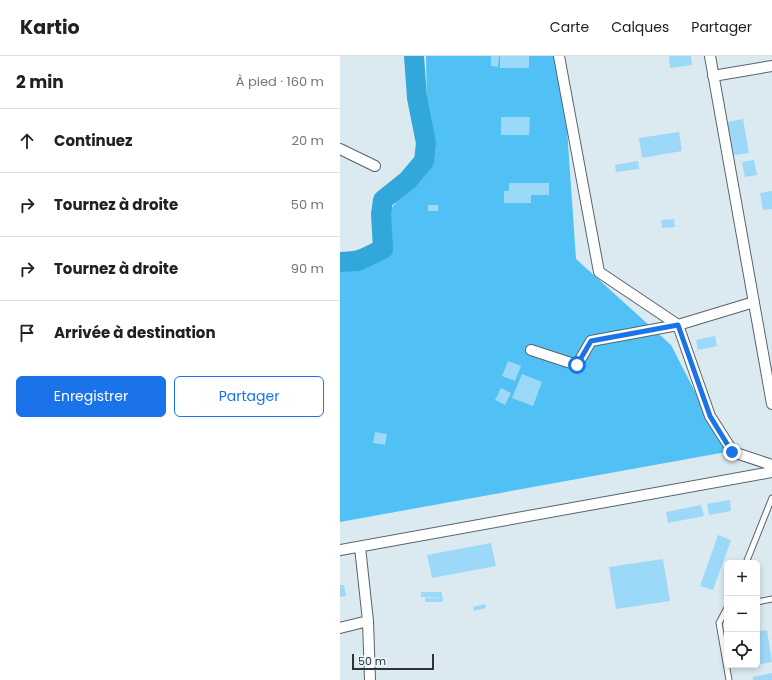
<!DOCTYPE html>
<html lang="fr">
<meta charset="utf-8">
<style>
:root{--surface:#fff;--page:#f2f2f2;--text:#202124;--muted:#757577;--line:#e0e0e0;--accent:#1a73e8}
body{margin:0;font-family:Poppins,sans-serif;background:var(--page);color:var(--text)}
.controls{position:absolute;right:12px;bottom:12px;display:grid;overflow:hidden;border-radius:6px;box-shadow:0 2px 6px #0003}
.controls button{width:36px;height:36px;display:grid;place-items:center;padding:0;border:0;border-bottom:1px solid var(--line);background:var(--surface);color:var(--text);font:20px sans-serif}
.scale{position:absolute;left:12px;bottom:10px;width:82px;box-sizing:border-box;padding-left:4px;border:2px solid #2d3336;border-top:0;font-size:11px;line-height:14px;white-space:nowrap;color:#2d3336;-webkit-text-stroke:3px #e8f6ff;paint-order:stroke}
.stop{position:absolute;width:12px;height:12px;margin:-9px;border:3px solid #1a73e8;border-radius:50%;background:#fff}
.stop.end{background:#1a73e8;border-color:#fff;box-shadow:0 1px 4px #0008}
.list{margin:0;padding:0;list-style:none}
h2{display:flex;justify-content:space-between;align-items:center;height:52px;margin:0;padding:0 16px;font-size:17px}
h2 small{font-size:13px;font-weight:400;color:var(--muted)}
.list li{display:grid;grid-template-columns:26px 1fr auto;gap:12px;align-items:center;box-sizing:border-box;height:64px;padding:0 16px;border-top:1px solid var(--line)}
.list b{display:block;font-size:15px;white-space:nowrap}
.list em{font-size:13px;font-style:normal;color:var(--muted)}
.actions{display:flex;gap:8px;padding:12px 16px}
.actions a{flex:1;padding:9px 0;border:1px solid var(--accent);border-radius:6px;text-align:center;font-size:14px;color:var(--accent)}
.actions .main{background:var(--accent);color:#fff}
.icon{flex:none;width:22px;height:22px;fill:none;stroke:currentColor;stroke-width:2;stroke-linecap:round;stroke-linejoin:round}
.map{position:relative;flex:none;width:432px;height:624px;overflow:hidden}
header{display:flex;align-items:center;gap:24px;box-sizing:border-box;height:56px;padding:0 20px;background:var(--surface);border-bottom:1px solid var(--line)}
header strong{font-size:19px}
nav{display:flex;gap:22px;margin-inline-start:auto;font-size:14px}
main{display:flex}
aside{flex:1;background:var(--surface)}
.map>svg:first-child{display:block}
.forest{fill:#51c0f5}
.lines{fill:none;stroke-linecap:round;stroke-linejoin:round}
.river{stroke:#32a7da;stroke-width:20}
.building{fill:#9cd8f8}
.lane-casing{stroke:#58646b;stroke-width:7}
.street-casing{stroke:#58646b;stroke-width:12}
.lane{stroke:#fff;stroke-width:5}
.street{stroke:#fff;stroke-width:10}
.route{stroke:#1a73e8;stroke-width:5}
</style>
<header>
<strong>Kartio</strong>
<nav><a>Carte</a><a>Calques</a><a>Partager</a></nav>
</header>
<main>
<aside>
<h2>2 min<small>À pied · 160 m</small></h2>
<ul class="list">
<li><svg class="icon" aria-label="ahead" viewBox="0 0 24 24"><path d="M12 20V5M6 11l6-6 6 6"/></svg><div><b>Continuez</b></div><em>20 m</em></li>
<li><svg class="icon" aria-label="right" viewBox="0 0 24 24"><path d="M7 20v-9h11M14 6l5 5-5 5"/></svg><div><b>Tournez à droite</b></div><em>50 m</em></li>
<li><svg class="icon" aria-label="right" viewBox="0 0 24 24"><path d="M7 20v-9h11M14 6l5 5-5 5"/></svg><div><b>Tournez à droite</b></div><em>90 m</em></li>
<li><svg class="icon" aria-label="arrive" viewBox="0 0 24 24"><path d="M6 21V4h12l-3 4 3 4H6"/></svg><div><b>Arrivée à destination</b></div></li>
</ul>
<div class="actions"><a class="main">Enregistrer</a><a>Partager</a></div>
</aside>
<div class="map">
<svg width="432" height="624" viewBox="0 0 432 624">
<rect width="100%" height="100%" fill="#dbe9f1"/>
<!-- forest -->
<path class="forest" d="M86 0H222L236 203 331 289 386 396 0 466V198L33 190 48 157 88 105Z"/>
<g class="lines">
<!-- river -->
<path class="river" d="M0 206 18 205 43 193 41 158 43 144 68 124 84 105 86 87 77 42 74 0"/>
</g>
<!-- building -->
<path class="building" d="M151 0H159L158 11 151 10Z
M160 0H189V12H160Z
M329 0H351L352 9 330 12Z
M161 61H190L189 79H161Z
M403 63 409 97 388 100 383 67Z
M339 76 342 95 302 102 299 82Z
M414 104 417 119 405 121 402 106Z
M298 105 299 113 276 116 275 109Z
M169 127H209V139H191V147H164V135H169Z
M432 135V153L423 154 420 137Z
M88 149H98V155H88Z
M334 163 335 171 322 172 321 164Z
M375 280 377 290 358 294 356 284Z
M168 305 181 310 175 325 162 320Z
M182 318 202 326 193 350 172 342Z
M161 332 171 337 165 349 155 344Z
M35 376 47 378 45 389 33 387Z
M390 444 391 455 369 459 367 448Z
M361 449 364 460 328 467 326 456Z
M378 479 391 484 373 534 360 530Z
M151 487 156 510 92 522 87 499Z
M323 503 330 545 276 553 269 511Z
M0 529H4L6 540 0 541Z
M81 536H102V541H81Z
M103 541V546H85V542Z
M145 548 146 552 134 555 133 551Z
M427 574 432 606 417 609V576Z
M432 617V624H413V621Z"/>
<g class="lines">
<defs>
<path id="lane" d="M406 507 432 442
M417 546 432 543
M387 552 379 567 389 624"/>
<path id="street" d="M219 0 259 216 338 269 370 360 393 396 432 409
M370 0 432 348
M373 20 432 10
M0 93 35 110
M191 294 237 309 251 285 338 269 414 246
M20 491 28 565 30 624
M0 494 432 416
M0 572 28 565"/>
</defs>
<!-- lane casing -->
<use href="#lane" class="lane-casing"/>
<!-- street casing -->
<use href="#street" class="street-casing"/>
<!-- lane -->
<use href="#lane" class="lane"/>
<!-- street -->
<use href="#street" class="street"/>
</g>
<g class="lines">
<!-- route -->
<path class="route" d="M237 309 251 285 338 269 370 360 392 396"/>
</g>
</svg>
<div class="controls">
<button>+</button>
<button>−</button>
<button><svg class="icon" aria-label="locate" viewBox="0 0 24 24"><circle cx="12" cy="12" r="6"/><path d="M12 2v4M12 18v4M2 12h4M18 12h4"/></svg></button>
</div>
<div class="scale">50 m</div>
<div class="stop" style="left:237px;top:309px"></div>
<div class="stop end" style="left:392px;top:396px"></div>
</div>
</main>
